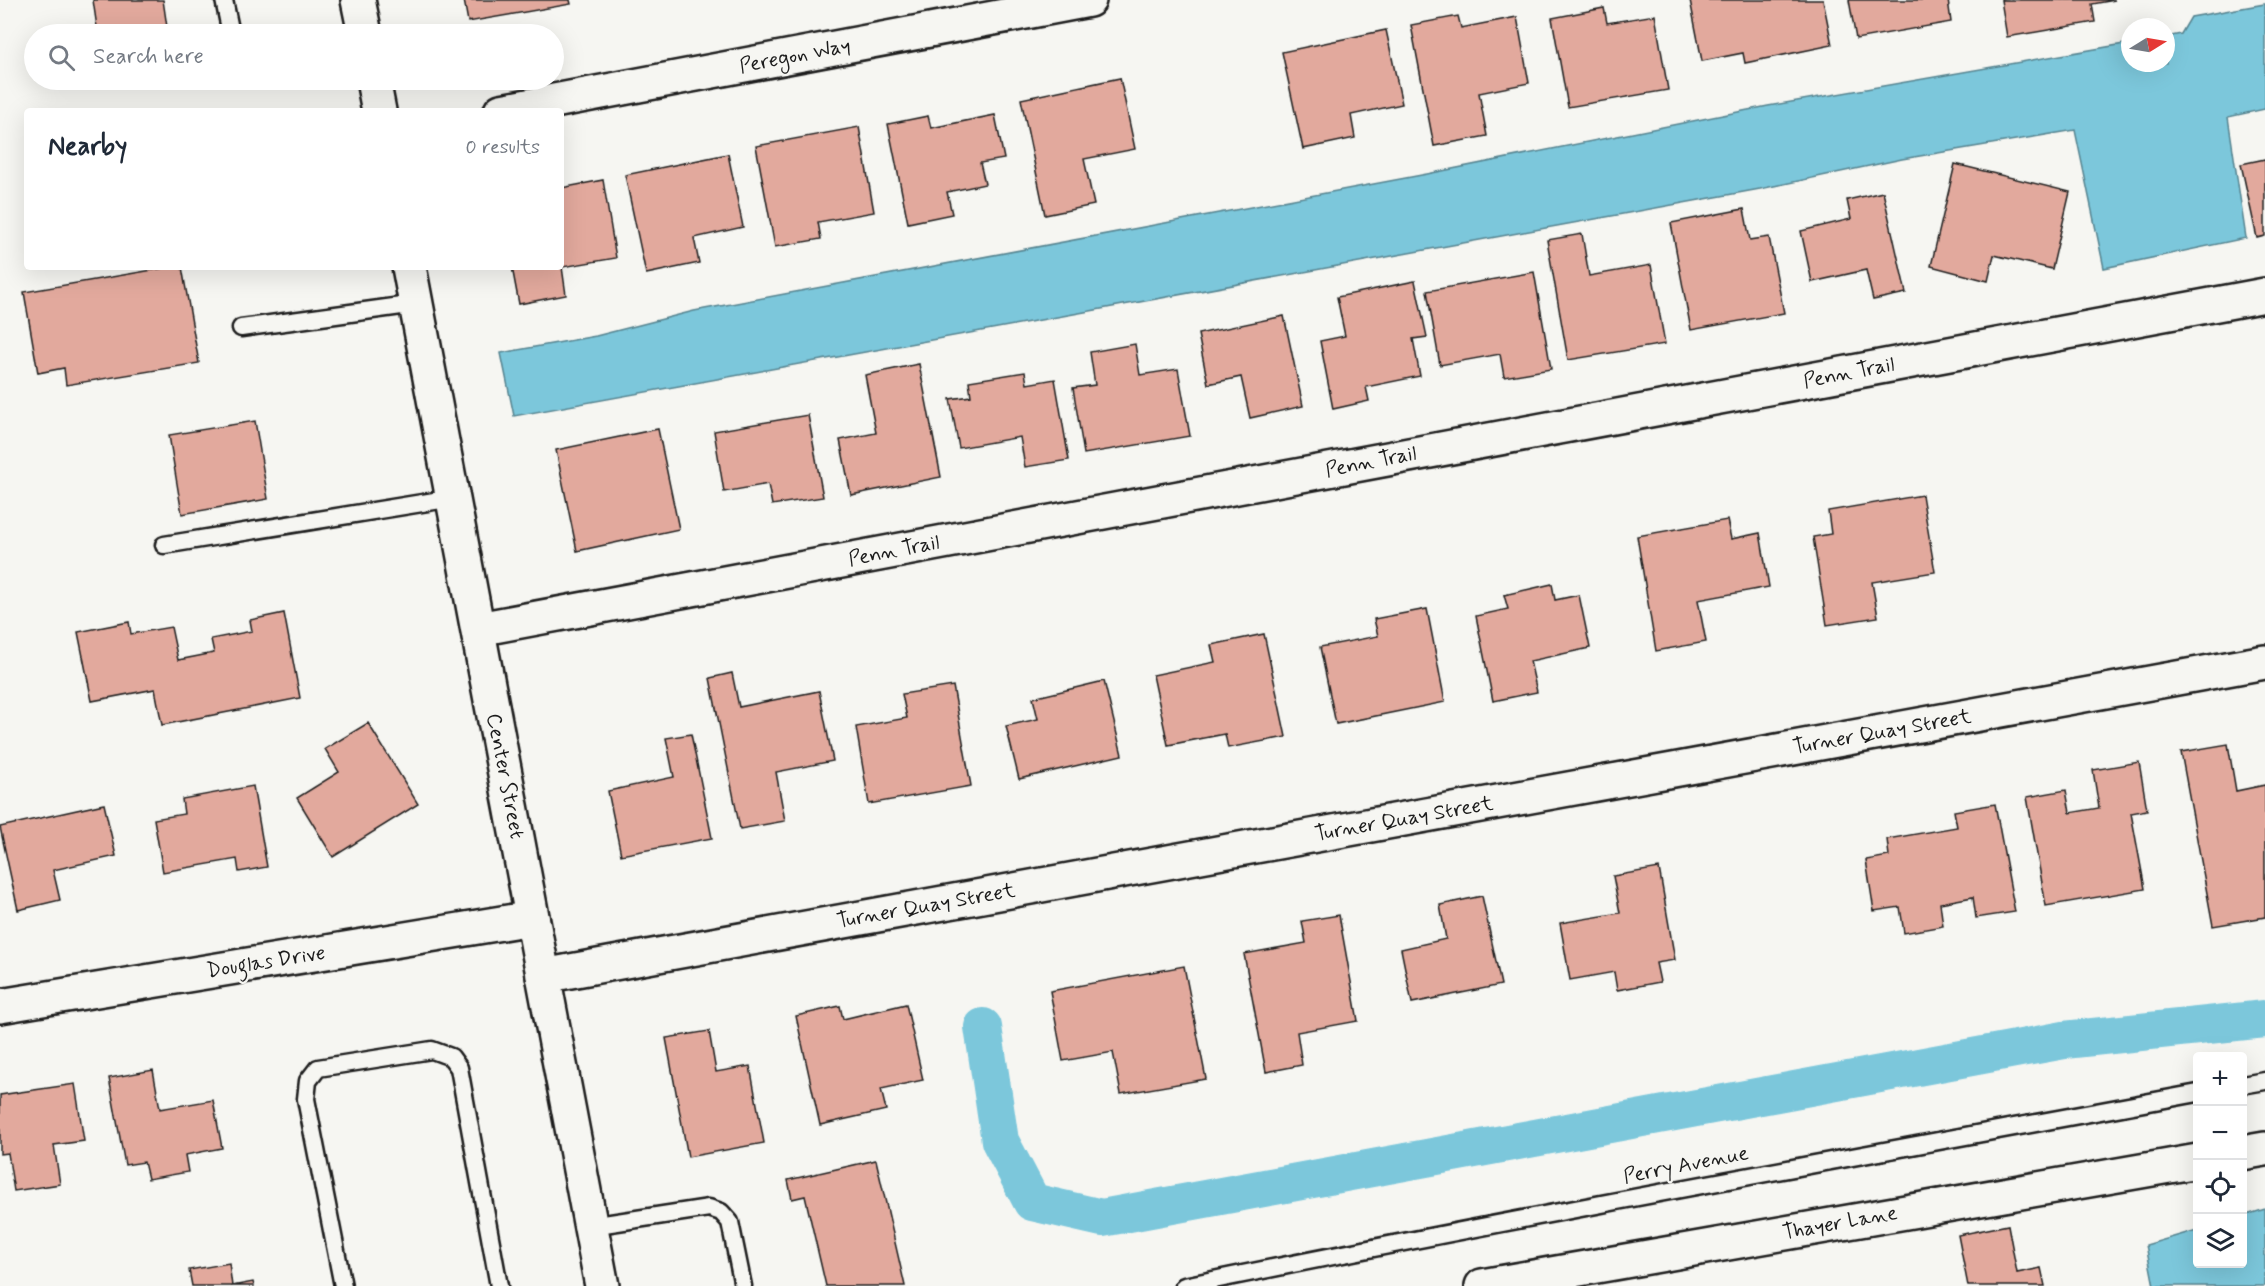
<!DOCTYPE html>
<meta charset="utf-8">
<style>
:root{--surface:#fff;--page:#f2f2f3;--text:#1f2937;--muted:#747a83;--line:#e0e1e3}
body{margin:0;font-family:Mynerve,sans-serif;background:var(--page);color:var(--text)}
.controls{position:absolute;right:18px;bottom:18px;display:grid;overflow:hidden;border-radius:6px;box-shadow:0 6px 24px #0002}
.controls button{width:54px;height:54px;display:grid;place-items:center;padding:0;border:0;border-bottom:2px solid var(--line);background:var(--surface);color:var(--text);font:30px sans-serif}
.compass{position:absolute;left:2121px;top:18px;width:54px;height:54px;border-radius:50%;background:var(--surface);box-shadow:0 6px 24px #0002;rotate:79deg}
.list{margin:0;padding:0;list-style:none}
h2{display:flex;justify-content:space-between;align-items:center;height:78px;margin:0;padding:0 24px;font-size:26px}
h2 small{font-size:20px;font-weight:400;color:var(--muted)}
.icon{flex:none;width:33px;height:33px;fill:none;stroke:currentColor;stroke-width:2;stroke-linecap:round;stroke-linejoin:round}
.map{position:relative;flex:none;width:2265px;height:1286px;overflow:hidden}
.search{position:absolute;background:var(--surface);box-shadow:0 6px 24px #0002;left:24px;top:24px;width:540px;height:66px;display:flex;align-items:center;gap:15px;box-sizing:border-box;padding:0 21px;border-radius:33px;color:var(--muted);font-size:22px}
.panel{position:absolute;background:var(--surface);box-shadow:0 6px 24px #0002;left:24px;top:108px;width:540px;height:162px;border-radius:6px}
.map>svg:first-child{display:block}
.water{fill:#7bc7db;stroke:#55838f;stroke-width:1.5}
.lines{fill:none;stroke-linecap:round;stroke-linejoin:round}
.canal{stroke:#7bc7db;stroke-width:38}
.building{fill:#e2a99d;stroke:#1c1c1c;stroke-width:1.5}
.service-casing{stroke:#1c1c1c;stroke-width:21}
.minor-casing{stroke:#1c1c1c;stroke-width:38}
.tertiary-casing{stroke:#1c1c1c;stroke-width:38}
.service{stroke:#f6f6f2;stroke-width:16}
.minor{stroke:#f6f6f2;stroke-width:33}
.tertiary{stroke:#f6f6f2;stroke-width:33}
.labels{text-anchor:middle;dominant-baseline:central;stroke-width:4.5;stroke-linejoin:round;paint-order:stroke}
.street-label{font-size:21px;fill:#1c1c1c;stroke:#f6f6f2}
</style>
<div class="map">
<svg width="2265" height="1286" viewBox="0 0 2265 1286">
<rect width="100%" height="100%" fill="#f6f6f2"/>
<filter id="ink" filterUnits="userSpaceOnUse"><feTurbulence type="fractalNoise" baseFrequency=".0167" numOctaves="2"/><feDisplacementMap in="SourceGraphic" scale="12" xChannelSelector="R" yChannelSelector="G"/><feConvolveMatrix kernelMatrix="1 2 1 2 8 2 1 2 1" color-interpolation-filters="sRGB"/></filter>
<g filter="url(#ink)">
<!-- water -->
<path class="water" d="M2265 4V109L2228 117 2246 238 2104 268 2075 130 1902 159 1760 189 514 416 501 353 596 336 694 311 1427 174 1768 106 2130 43V63H2166V37L2181 34 2191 17Z
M2265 1209V1286H2154L2146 1245 2197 1230 2198 1264H2242L2243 1216Z"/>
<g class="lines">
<!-- canal -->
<path class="canal" d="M983 1027 1000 1141 1032 1202 1102 1218 2064 1040 2265 1019"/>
</g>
<!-- building -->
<path class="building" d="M93 0H163L168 34H98Z
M464 0H570L571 4 468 22Z
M1690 0H1823L1832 45 1745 63 1743 53 1702 61Z
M1849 0H1950H1948L1951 22 1856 39Z
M2001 0H2115L2092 4 2095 22 2007 37Z
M1604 8 1607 23 1655 15 1668 90 1568 107 1552 18Z
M1458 16 1461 28 1517 17 1529 83 1479 93 1487 136 1434 146 1411 25Z
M1386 30 1402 104 1351 115 1355 138 1303 149 1282 52Z
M1120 78 1135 149 1084 159 1094 205 1045 215 1021 99Z
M105 80H146L106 86Z
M995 115 1004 159 980 163 985 184 947 192 952 214 908 223 888 124 928 116 931 128Z
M859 127 874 212 818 222 821 239 775 247 756 146Z
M728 154 743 227 694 238 699 263 646 274 625 175Z
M2265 159V236L2257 238 2241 164Z
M1955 164 2070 192 2052 269 1994 255 1988 281 1931 266Z
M603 180 616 258 562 267 566 295 519 304 512 267H561V188Z
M1883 192 1906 293 1873 300 1866 270 1812 282 1801 231 1851 219 1847 200Z
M1744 209 1750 240 1769 237 1784 313 1691 330 1671 223Z
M1582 234 1589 276 1651 265 1665 344 1568 360 1547 240Z
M170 267H182L199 363 66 385 64 368 38 373 24 292Z
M1534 272 1551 369 1504 377 1500 354 1440 365 1427 291Z
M1415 281 1427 337 1413 339 1420 376 1366 387 1369 401 1333 409 1320 341 1345 336 1337 297Z
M1284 316 1303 406 1250 418 1241 377 1208 384 1198 334Z
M1135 344 1140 375 1178 369 1190 436 1084 454 1073 388 1095 385 1090 352Z
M919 364 941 477 851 495 840 440 876 433 865 375Z
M1025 372 1027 384 1055 379 1069 460 1025 467 1020 437 959 448 950 399 971 396 969 381Z
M808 415 823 497 772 505 768 484 724 492 714 431Z
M255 421 268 499 182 514 169 435Z
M658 429 679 529 577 551 556 450Z
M1922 495 1935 572 1872 582 1878 617 1827 625 1813 537 1831 534 1828 511Z
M1727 520 1731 539 1760 533 1769 587 1698 600 1706 642 1656 651 1637 536Z
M1552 584 1555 600 1579 595 1590 648 1530 661 1537 692 1493 701 1476 616 1508 609 1504 595Z
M1427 609 1445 702 1336 724 1320 647 1378 636 1374 619Z
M284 613 300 698 162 725 155 689 92 701 78 632 129 622 131 634 171 627 178 660 214 653 211 639 252 631 250 620Z
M1264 634 1286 737 1228 748 1225 734 1168 745 1153 675 1215 662 1211 645Z
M732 673 739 707 819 691 833 761 776 772 785 821 740 829 710 678Z
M1104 681 1122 755 1019 779 1006 726 1038 719 1033 698Z
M953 686 971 786 869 804 856 727 907 718 902 694Z
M368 723 418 804 333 857 297 798 339 772 325 749Z
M691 734 712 838 621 855 608 791 674 777 666 738Z
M2228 744 2236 791 2265 785V917L2213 926 2181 752Z
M2139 762 2147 810 2131 813 2145 889 2046 906 2027 797 2066 790 2070 813 2099 808 2093 770Z
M253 786 267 867 239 872 237 859 163 872 154 819 184 814 182 799Z
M104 804 116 856 53 870 60 900 18 910 0 827Z
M1995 804 2015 912 1976 918 1973 897 1940 903 1943 926 1904 933 1900 907 1874 911 1866 860 1889 856 1887 839 1957 827 1954 811Z
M1659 868 1675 960 1656 963 1660 982 1617 990 1614 972 1570 980 1560 923 1620 913 1613 876Z
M1482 896 1501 985 1412 1003 1401 949 1446 939 1440 905Z
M1339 915 1358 1021 1297 1032 1302 1065 1266 1072 1244 954 1306 943 1302 921Z
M1184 966 1206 1079 1121 1094 1113 1052 1063 1061 1050 991Z
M906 1004 923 1080 881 1089 886 1110 820 1125 796 1016 840 1006 843 1019Z
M709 1031 716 1072 750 1066 764 1143 688 1157 666 1038Z
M153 1070 160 1109 213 1100 222 1148 185 1155 188 1172 148 1179 144 1162 125 1165 109 1078Z
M75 1084 84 1141 54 1145 60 1184 14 1191 8 1153 0 1154V1095Z
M876 1160 905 1286H826L805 1196 792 1199 788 1180Z
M2008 1225 2017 1273 2041 1268 2045 1286H1968L1958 1235Z
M229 1263 232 1286 253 1282 254 1286H192L189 1270Z"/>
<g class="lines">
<defs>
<path id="service" d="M224 0 231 34
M241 328 416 304
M164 545 453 498
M2242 1085 2265 1081
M591 1226 709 1208 721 1212 730 1222 743 1286
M343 1286 306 1099 308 1081 318 1068 432 1050 451 1057 459 1068 499 1286
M1184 1286C1521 1217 1859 1156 2198 1093"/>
<path id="minor" d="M501 111 1089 0
M478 629 2265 295
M543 976 2265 662
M0 1006 532 918
M2242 1153 2265 1149
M1482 1286 2198 1161"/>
<path id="tertiary" d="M358 0 365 34
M373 80 379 111
M409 267 602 1286"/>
</defs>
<!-- service casing -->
<use href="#service" class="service-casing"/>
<!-- minor casing -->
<use href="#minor" class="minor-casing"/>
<!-- tertiary casing -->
<use href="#tertiary" class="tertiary-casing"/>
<!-- service -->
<use href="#service" class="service"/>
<!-- minor -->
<use href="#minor" class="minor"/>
<!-- tertiary -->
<use href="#tertiary" class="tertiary"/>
</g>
</g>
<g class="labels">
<!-- street labels -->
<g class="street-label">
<text transform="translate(795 56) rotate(-11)">Peregon Way</text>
<text transform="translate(1849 373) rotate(-11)">Penn Trail</text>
<text transform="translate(1371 462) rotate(-11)">Penn Trail</text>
<text transform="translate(894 551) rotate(-11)">Penn Trail</text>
<text transform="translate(1882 732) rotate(-10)">Turner Quay Street</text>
<text transform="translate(505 776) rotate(79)">Center Street</text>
<text transform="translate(1404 819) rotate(-10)">Turner Quay Street</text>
<text transform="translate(926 906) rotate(-10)">Turner Quay Street</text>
<text transform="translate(266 962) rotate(-9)">Douglas Drive</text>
<text transform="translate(1686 1165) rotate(-11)">Perry Avenue</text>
<text transform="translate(1840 1223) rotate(-10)">Thayer Lane</text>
</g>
</g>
</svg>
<div class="controls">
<button>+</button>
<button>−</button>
<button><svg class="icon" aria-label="locate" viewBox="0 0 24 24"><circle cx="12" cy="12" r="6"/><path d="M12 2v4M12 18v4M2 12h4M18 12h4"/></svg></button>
<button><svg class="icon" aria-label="layers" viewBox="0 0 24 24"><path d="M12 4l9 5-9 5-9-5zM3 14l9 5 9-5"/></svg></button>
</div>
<svg class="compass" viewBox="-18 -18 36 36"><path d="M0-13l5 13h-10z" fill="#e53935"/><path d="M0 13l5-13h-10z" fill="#747a83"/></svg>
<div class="search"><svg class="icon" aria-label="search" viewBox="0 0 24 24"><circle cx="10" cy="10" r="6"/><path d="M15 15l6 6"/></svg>Search here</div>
<section class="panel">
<h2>Nearby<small>0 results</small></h2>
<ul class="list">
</ul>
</section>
</div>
